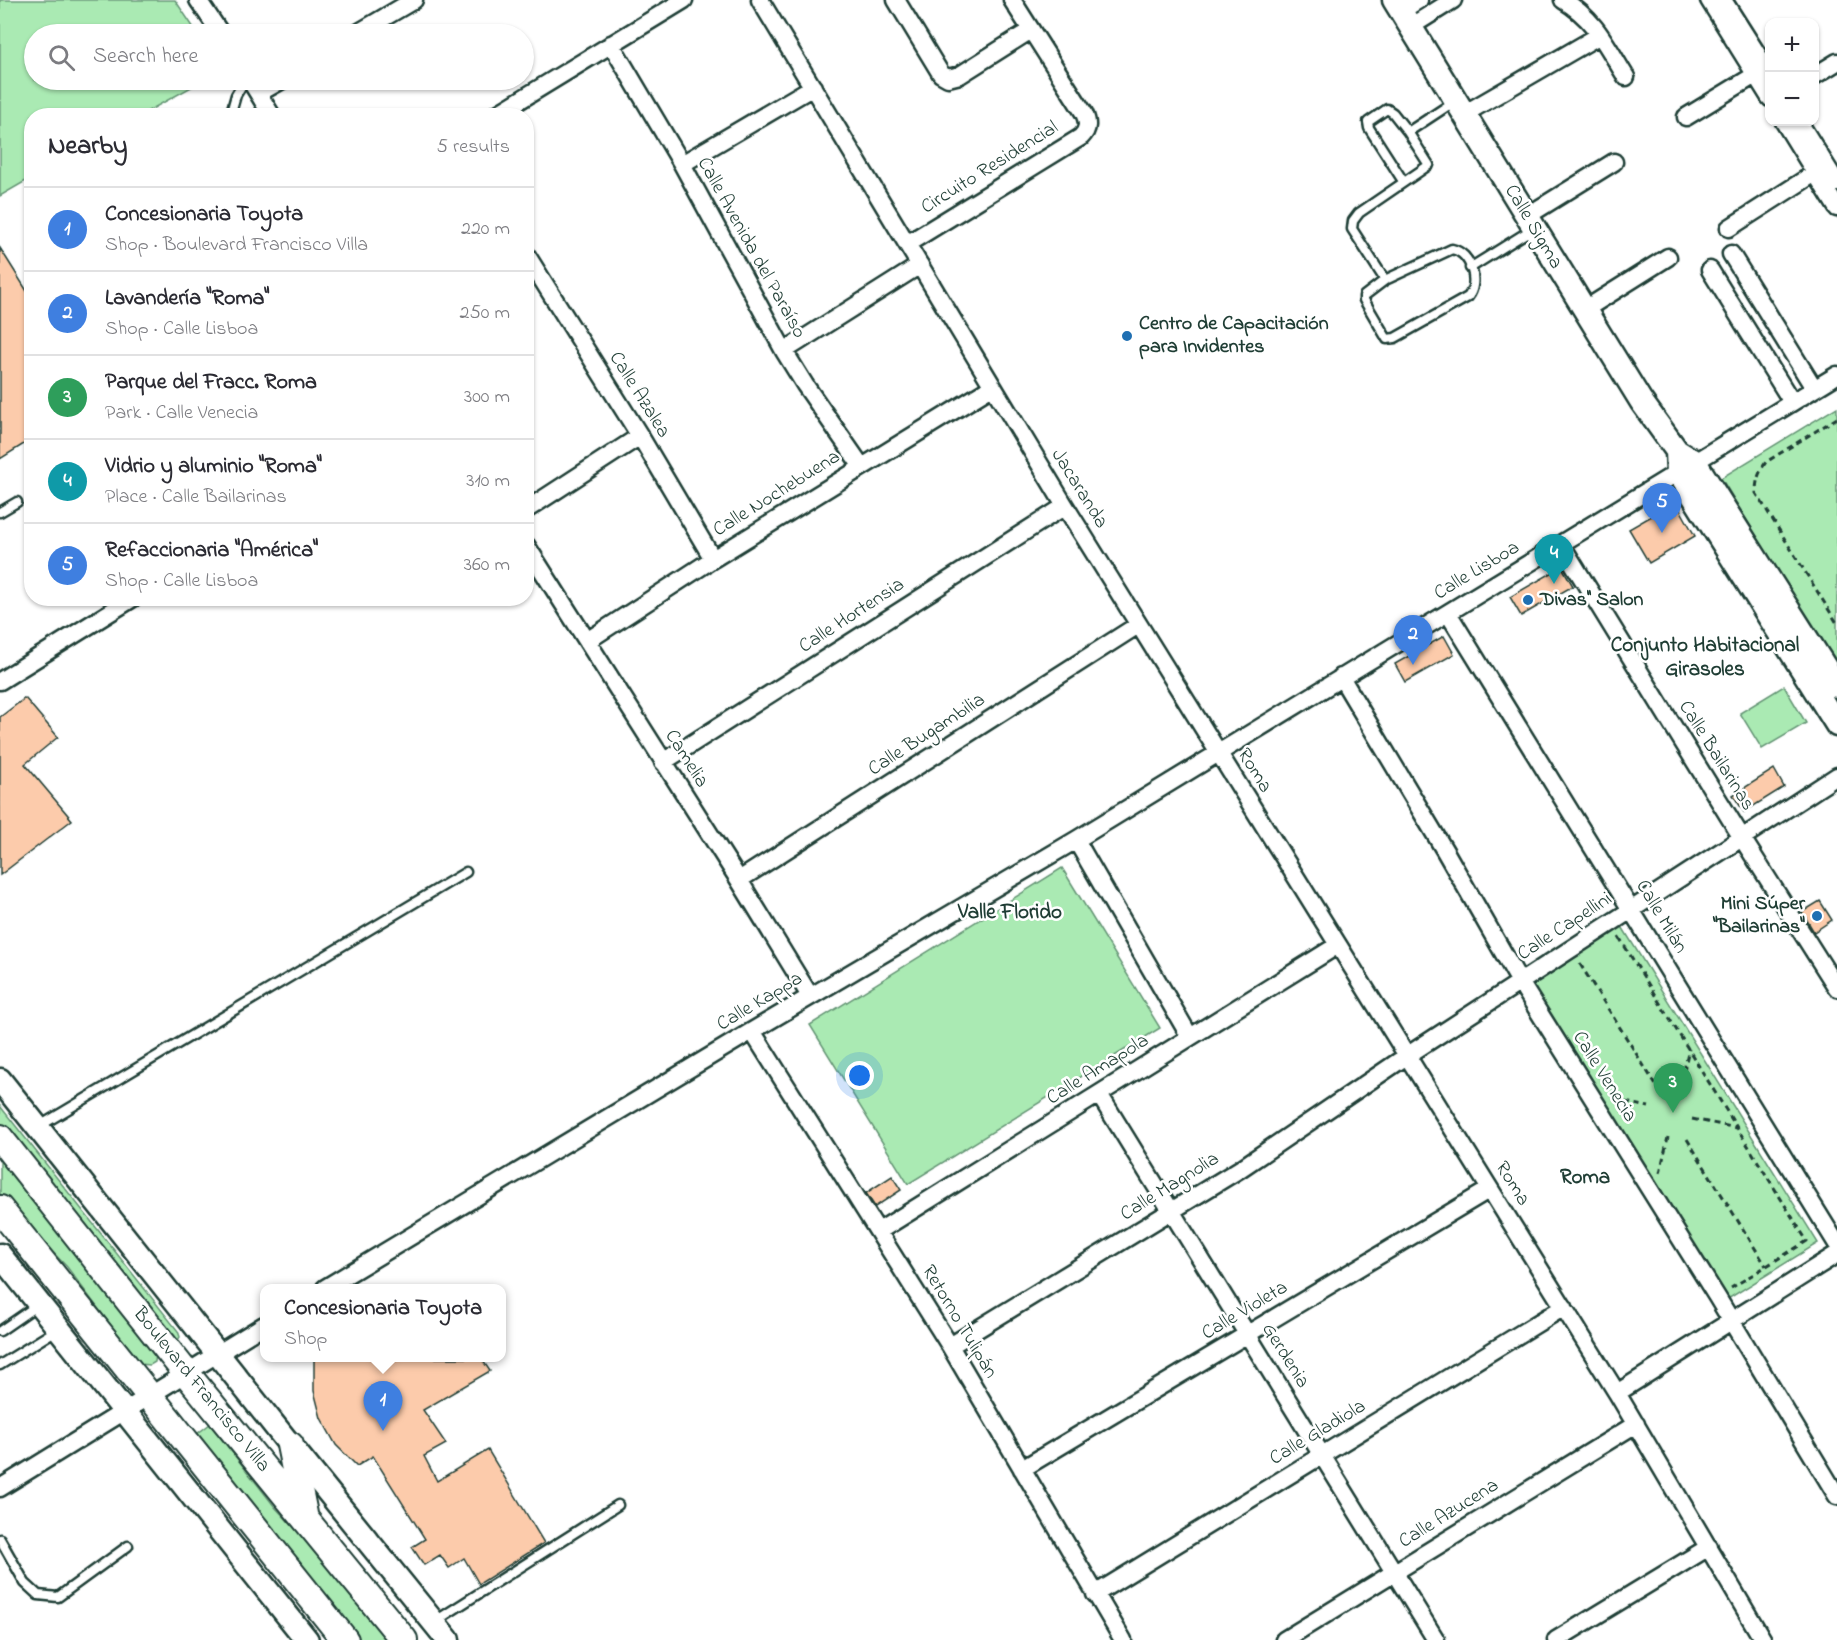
<!DOCTYPE html>
<meta charset="utf-8">
<style>
:root{--surface:#fff;--page:#f7f7f7;--text:#2b2b33;--muted:#7c7c81;--line:#e1e1e2;--accent:#1a73e8}
body{margin:0;font-family:"Indie Flower",sans-serif;background:var(--page);color:var(--text)}
.controls{position:absolute;right:18px;top:18px;display:grid;overflow:hidden;border-radius:12px;box-shadow:0 2px 4px #0004}
.controls button{width:54px;height:54px;display:grid;place-items:center;padding:0;border:0;border-bottom:2px solid var(--line);background:var(--surface);color:var(--text);font:30px sans-serif}
.you{position:absolute;left:860px;top:1076px;width:21px;height:21px;margin:-15px;border:4px solid #fff;border-radius:50%;background:#1a73e8;box-shadow:0 0 0 9px #1a73e833}
.badge{display:grid;place-items:center;width:39px;height:39px;border-radius:50%;background:var(--accent);color:#fff;font-size:20px;font-weight:700}
.pin{position:absolute;translate:-50% -50px;filter:drop-shadow(0 2px 3px #0008)}
.pin::after{content:'';position:absolute;top:32px;width:21px;height:18px;background:inherit;clip-path:polygon(0 0,100% 0,50% 100%)}
.popup{position:absolute;left:260px;top:1284px;width:246px;height:78px;box-sizing:border-box;display:grid;place-content:center;border-radius:12px;background:var(--surface);filter:drop-shadow(0 2px 4px #0005);font-size:20px;white-space:nowrap;color:var(--muted)}
.popup b{font-size:22px;color:var(--text)}
.popup::after{content:'';position:absolute;left:50%;top:100%;margin-left:-12px;border:12px solid transparent;border-top-color:var(--surface)}
.list{margin:0;padding:0;list-style:none}
h2{display:flex;justify-content:space-between;align-items:center;height:78px;margin:0;padding:0 24px;font-size:26px}
h2 small{font-size:20px;font-weight:400;color:var(--muted)}
.list li{display:grid;grid-template-columns:39px 1fr auto;gap:18px;align-items:center;box-sizing:border-box;height:84px;padding:0 24px;border-top:2px solid var(--line)}
.list b{display:block;font-size:22px;white-space:nowrap}
.list p{margin:0;font-size:20px;white-space:nowrap;color:var(--muted)}
.list em{font-size:20px;font-style:normal;color:var(--muted)}
.icon{flex:none;width:33px;height:33px;fill:none;stroke:currentColor;stroke-width:2;stroke-linecap:round;stroke-linejoin:round}
.map{position:relative;flex:none;width:1837px;height:1640px;overflow:hidden}
.search{position:absolute;background:var(--surface);box-shadow:0 2px 4px #0004;left:24px;top:24px;width:510px;height:66px;display:flex;align-items:center;gap:15px;box-sizing:border-box;padding:0 21px;border-radius:33px;color:var(--muted);font-size:22px}
.panel{position:absolute;background:var(--surface);box-shadow:0 2px 4px #0004;left:24px;top:108px;width:510px;height:498px;border-radius:24px}
.map>svg:first-child{display:block}
.green{fill:#aaeab3;stroke:#649474;stroke-width:1.5}
.building{fill:#fccbab;stroke:#1f3d34;stroke-width:1.5}
.lines{fill:none;stroke-linecap:round;stroke-linejoin:round}
.lane-casing{stroke:#1f3d34;stroke-width:13}
.street-casing{stroke:#1f3d34;stroke-width:21}
.secondary-casing{stroke:#1f3d34;stroke-width:27}
.primary-casing{stroke:#1f3d34;stroke-width:30}
.path{stroke:#1f3d34;stroke-width:3;stroke-dasharray:6 4.5;stroke-linecap:butt}
.lane{stroke:#fff;stroke-width:8}
.street{stroke:#fff;stroke-width:16}
.secondary{stroke:#fff;stroke-width:22}
.primary{stroke:#fff;stroke-width:26}
.poi-dot{fill:#1f6fb2;stroke:#fff;stroke-width:2}
.labels{text-anchor:middle;dominant-baseline:central;stroke-width:5;stroke-linejoin:round;paint-order:stroke}
.street-label{font-size:20px;fill:#1f3d34;stroke:#fff}
.poi-label{font-size:20px;font-weight:bold;fill:#1f3d34;stroke:#fff;text-anchor:start}
.neighbourhood-label{font-size:21px;font-weight:bold;fill:#1f3d34;stroke:#fff}
</style>
<div class="map">
<svg width="1837" height="1640" viewBox="0 0 1837 1640">
<rect width="100%" height="100%" fill="#fff"/>
<filter id="ink" filterUnits="userSpaceOnUse"><feTurbulence type="fractalNoise" baseFrequency=".0167" numOctaves="2"/><feDisplacementMap in="SourceGraphic" scale="12" xChannelSelector="R" yChannelSelector="G"/><feConvolveMatrix kernelMatrix="1 2 1 2 8 2 1 2 1" color-interpolation-filters="sRGB"/></filter>
<g filter="url(#ink)">
<!-- green -->
<path class="green" d="M0 0H175L198 34H34V80H204L141 115 32 116 31 178 0 196Z
M1837 407V668L1721 478Z
M1784 686 1806 723 1762 749 1740 713Z
M1062 868 1160 1028 908 1184 810 1025Z
M1621 925 1818 1243 1723 1302 1528 983Z
M0 1106 178 1331 180 1337 177 1342 0 1129Z
M0 1157 156 1351 155 1362 150 1365 140 1364 67 1267 0 1197Z
M210 1424 275 1507 361 1600 393 1640H356L193 1437Z"/>
<!-- building -->
<path class="building" d="M0 248 32 299V439L0 459Z
M1676 502 1695 536 1649 563 1629 529Z
M1562 567 1573 586 1521 616 1510 597Z
M1444 636 1454 654 1405 682 1395 664Z
M25 698 58 737 25 764 72 820 0 875V717Z
M1774 769 1784 787 1744 812 1733 795Z
M1820 901 1832 920 1814 932 1802 912Z
M892 1176 901 1190 875 1207 866 1193Z
M314 1358H481L490 1371 423 1410 446 1444 424 1456 437 1481 488 1450 544 1543 479 1584 464 1558 449 1568 440 1555 424 1565 412 1547 425 1539 373 1456 357 1466 336 1445 321 1418 314 1391Z"/>
<g class="lines">
<defs>
<path id="lane" d="M230 116 236 95 245 80
M1403 181 1369 128 1368 122 1387 109 1393 113 1408 132 1455 101
M1452 249C1471 253 1480 282 1468 297L1395 338 1387 339 1364 300V296L1385 280Z
M1470 268 1534 228
M1385 280 1352 229 1353 221 1359 213 1429 165 1408 132
M0 512 17 502
M38 1127 466 872
M0 1331 39 1304
M0 1365 58 1329
M0 1539 25 1583 38 1595 58 1597 128 1546
M434 1622 618 1505"/>
<path id="street" d="M198 0 221 34
M760 0 1065 506 1617 1393 1763 1640
M896 0 941 74 948 78 960 75 1031 30
M1563 0C1596 20 1606 45 1626 77
M1709 0 1770 98
M1723 0 1770 74
M1401 11 1419 0
M1410 27 1453 0
M356 34 414 0
M611 44 682 164 784 351 805 385 862 467
M1814 76 1837 62
M250 80 272 116
M259 93 282 80
M1464 114 1600 35
M494 116 684 0
M1686 117 1755 75
M1784 122 1837 208
M1799 122 1837 183
M682 164 813 87
M1527 216 1614 162
M1729 228 1815 173
M907 244 1081 137C1089 129 1088 122 1084 113L1012 0
M526 254 640 436 713 559
M1731 254 1814 388
M1710 270 1792 402
M1584 310 1668 257
M784 351 920 265
M526 510 640 436
M1561 544 1742 838 1837 988
M526 545 739 880 810 996
M1448 613 1837 1244
M587 641 713 559 992 387
M1341 677 1445 851 1520 982 1717 1297 1837 1496
M0 681 133 598
M663 762 1065 506
M1076 840 1190 1037
M739 880 1138 625
M752 1031 950 1346 1123 1640
M1099 1094 1436 1640
M879 1231 1338 945
M325 1288 752 1031 1076 840 1837 375
M950 1346 1240 1169 1408 1055 1837 776
M1617 1393 1837 1254
M1022 1469 1490 1189
M0 1488 264 1325
M1095 1594 1564 1307
M1284 1640 1636 1424
M1556 1640 1709 1547"/>
<path id="secondary" d="M1394 0 1641 401 1677 451 1695 462 1837 686
M1677 451 1678 472 1837 725
M0 1080 290 1445 448 1640
M0 1255 307 1640"/>
<path id="primary" d="M0 1138 186 1373 404 1640
M0 1209 345 1640
M290 1445 304 1514"/>
</defs>
<!-- lane casing -->
<use href="#lane" class="lane-casing"/>
<!-- street casing -->
<use href="#street" class="street-casing"/>
<!-- secondary casing -->
<use href="#secondary" class="secondary-casing"/>
<!-- primary casing -->
<use href="#primary" class="primary-casing"/>
<!-- path -->
<path class="path" d="M1837 418 1766 462C1759 472 1756 480 1756 493L1837 623
M1619 937 1807 1241 1731 1288
M1580 964 1659 1090
M1679 1091 1689 1049
M1615 1100 1649 1107
M1692 1119 1737 1128
M1687 1139 1766 1266
M1660 1173 1668 1137"/>
<!-- lane -->
<use href="#lane" class="lane"/>
<!-- street -->
<use href="#street" class="street"/>
<!-- secondary -->
<use href="#secondary" class="secondary"/>
<!-- primary -->
<use href="#primary" class="primary"/>
</g>
</g>
<!-- markers -->
<g class="poi-dot">
<circle cx="1127" cy="336" r="6"/>
<circle cx="1528" cy="600" r="6"/>
<circle cx="1817" cy="916" r="6"/>
</g>
<g class="labels">
<!-- street labels -->
<g class="street-label">
<text transform="translate(990 168) rotate(-32)">Circuito Residencial</text>
<text transform="translate(1533 227) rotate(59)">Calle Sigma</text>
<text transform="translate(751 248) rotate(61)">Calle Avenida del Paraíso</text>
<text transform="translate(639 395) rotate(58)">Calle Azalea</text>
<text transform="translate(1079 489) rotate(58)">Jacaranda</text>
<text transform="translate(777 494) rotate(-32)">Calle Nochebuena</text>
<text transform="translate(1477 571) rotate(-31)">Calle Lisboa</text>
<text transform="translate(852 616) rotate(-33)">Calle Hortensia</text>
<text transform="translate(927 735) rotate(-33)">Calle Bugambilia</text>
<text transform="translate(1716 756) rotate(58)">Calle Bailarinas</text>
<text transform="translate(686 759) rotate(58)">Camelia</text>
<text transform="translate(1254 771) rotate(58)">Roma</text>
<text transform="translate(1661 917) rotate(59)">Calle Milán</text>
<text transform="translate(1565 927) rotate(-33)">Calle Capellini</text>
<text transform="translate(760 1002) rotate(-31)">Calle Kappa</text>
<text transform="translate(1098 1070) rotate(-32)">Calle Amapola</text>
<text transform="translate(1604 1077) rotate(58)">Calle Venecia</text>
<text transform="translate(1512 1184) rotate(58)">Roma</text>
<text transform="translate(1170 1187) rotate(-32)">Calle Magnolia</text>
<text transform="translate(1245 1311) rotate(-31)">Calle Violeta</text>
<text transform="translate(959 1322) rotate(59)">Retorno Tulipán</text>
<text transform="translate(1285 1356) rotate(58)">Gerdenia</text>
<text transform="translate(201 1390) rotate(51)">Boulevard Francisco Villa</text>
<text transform="translate(1318 1433) rotate(-31)">Calle Gladiola</text>
<text transform="translate(1449 1514) rotate(-32)">Calle Azucena</text>
</g>
<!-- poi labels -->
<g class="poi-label">
<text x="1139" y="324">Centro de Capacitación<tspan x="1139" dy="23">para Invidentes</tspan></text>
<text x="1540" y="600">Divas'' Salon</text>
<text x="1805" y="904" text-anchor="end">Mini Súper<tspan x="1805" dy="23">"Bailarinas"</tspan></text>
</g>
<!-- neighbourhood labels -->
<g class="neighbourhood-label">
<text x="1705" y="646">Conjunto Habitacional<tspan x="1705" dy="24">Girasoles</tspan></text>
<text x="1010" y="913">Valle Florido</text>
<text x="1585" y="1178">Roma</text>
</g>
</g>
</svg>
<div class="controls">
<button>+</button>
<button>−</button>
</div>
<div class="you"></div>
<div class="pin badge" style="left:383px;top:1431px;background:#3f7fe0">1</div>
<div class="popup"><b>Concesionaria Toyota</b>Shop</div>
<div class="pin badge" style="left:1413px;top:665px;background:#3f7fe0">2</div>
<div class="pin badge" style="left:1673px;top:1113px;background:#2e9e5b">3</div>
<div class="pin badge" style="left:1554px;top:584px;background:#0f9aa8">4</div>
<div class="pin badge" style="left:1662px;top:533px;background:#3f7fe0">5</div>
<div class="search"><svg class="icon" aria-label="search" viewBox="0 0 24 24"><circle cx="10" cy="10" r="6"/><path d="M15 15l6 6"/></svg>Search here</div>
<section class="panel">
<h2>Nearby<small>5 results</small></h2>
<ul class="list">
<li><span class="badge" style="background:#3f7fe0">1</span><div><b>Concesionaria Toyota</b><p>Shop · Boulevard Francisco Villa</p></div><em>220 m</em></li>
<li><span class="badge" style="background:#3f7fe0">2</span><div><b>Lavandería &quot;Roma&quot;</b><p>Shop · Calle Lisboa</p></div><em>250 m</em></li>
<li><span class="badge" style="background:#2e9e5b">3</span><div><b>Parque del Fracc. Roma</b><p>Park · Calle Venecia</p></div><em>300 m</em></li>
<li><span class="badge" style="background:#0f9aa8">4</span><div><b>Vidrio y aluminio &quot;Roma&quot;</b><p>Place · Calle Bailarinas</p></div><em>310 m</em></li>
<li><span class="badge" style="background:#3f7fe0">5</span><div><b>Refaccionaria &quot;América&quot;</b><p>Shop · Calle Lisboa</p></div><em>360 m</em></li>
</ul>
</section>
</div>
